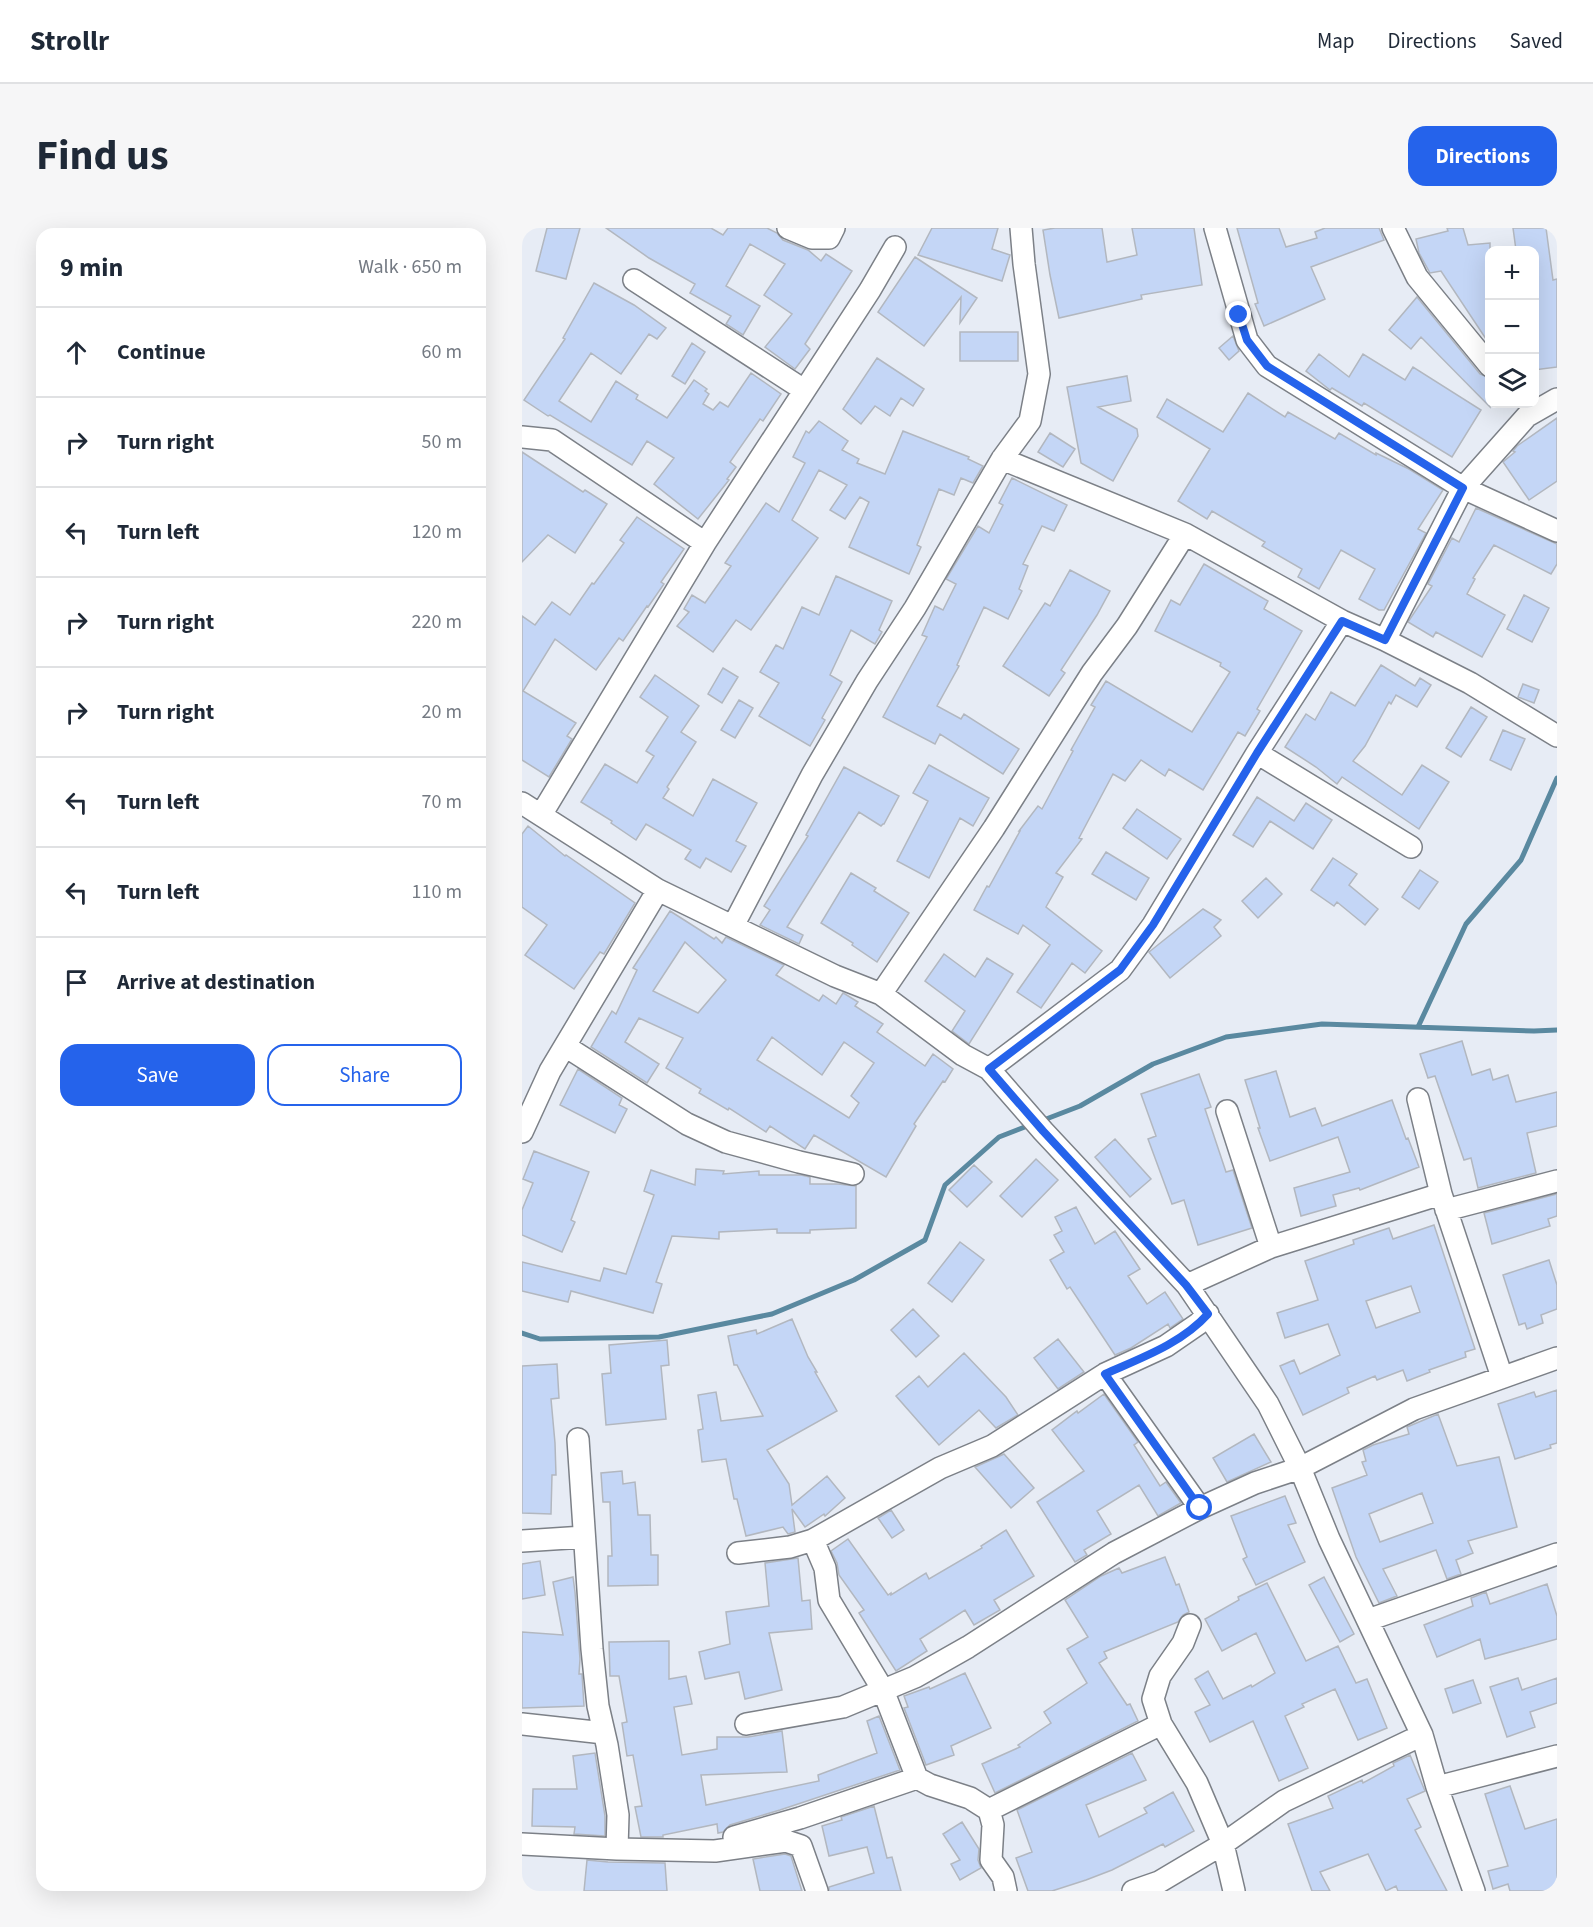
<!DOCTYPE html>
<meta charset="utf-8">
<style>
:root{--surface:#fff;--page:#f6f6f7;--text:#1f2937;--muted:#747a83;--line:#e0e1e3;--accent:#2563eb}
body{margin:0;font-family:"Source Sans 3",sans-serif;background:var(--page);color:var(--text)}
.controls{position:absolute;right:18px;top:18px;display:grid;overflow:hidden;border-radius:12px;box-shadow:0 6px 24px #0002}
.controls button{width:54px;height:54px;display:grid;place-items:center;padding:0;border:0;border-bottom:2px solid var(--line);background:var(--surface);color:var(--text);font:30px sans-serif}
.stop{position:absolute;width:18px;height:18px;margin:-14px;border:4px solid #2563eb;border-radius:50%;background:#fff}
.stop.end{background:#2563eb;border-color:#fff;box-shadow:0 2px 6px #0008}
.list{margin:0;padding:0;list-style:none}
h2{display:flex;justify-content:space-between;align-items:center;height:78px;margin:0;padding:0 24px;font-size:26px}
h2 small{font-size:20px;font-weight:400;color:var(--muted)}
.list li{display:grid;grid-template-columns:39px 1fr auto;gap:18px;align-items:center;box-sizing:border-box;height:90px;padding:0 24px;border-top:2px solid var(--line)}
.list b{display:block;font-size:22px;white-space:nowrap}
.list em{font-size:20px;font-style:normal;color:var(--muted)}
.actions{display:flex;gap:12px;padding:18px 24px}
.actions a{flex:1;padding:14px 0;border:2px solid var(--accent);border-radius:18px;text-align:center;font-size:21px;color:var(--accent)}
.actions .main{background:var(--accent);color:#fff}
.icon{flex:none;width:33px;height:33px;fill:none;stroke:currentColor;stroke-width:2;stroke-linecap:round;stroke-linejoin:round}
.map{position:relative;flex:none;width:1035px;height:1663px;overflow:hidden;border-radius:18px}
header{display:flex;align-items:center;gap:36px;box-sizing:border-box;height:84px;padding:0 30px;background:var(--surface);border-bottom:2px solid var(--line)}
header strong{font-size:28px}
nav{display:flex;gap:33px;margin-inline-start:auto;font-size:21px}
.intro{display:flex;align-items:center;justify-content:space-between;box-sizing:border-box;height:144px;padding:0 36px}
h1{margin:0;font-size:42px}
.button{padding:15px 27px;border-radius:18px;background:var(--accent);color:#fff;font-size:21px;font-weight:700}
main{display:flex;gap:36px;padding:0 36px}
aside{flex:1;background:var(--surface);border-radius:18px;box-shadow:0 6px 24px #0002}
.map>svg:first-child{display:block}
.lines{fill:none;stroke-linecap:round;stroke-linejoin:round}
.stream{stroke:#5a89a0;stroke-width:5}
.building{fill:#c4d6f6;stroke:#b2b7bf;stroke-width:1.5;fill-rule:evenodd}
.minor-casing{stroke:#7c8087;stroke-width:24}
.minor{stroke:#fff;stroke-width:21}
.route{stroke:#2563eb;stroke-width:8}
</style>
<header>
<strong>Strollr</strong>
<nav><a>Map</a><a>Directions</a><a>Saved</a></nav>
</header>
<div class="intro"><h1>Find us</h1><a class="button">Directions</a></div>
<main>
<aside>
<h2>9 min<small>Walk · 650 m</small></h2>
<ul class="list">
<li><svg class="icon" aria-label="ahead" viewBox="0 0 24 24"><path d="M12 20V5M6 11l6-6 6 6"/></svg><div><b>Continue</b></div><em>60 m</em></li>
<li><svg class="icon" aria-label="right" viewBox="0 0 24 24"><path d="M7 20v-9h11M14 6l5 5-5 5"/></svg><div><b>Turn right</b></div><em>50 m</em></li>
<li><svg class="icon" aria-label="left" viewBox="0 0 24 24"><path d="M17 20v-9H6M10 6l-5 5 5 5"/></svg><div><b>Turn left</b></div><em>120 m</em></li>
<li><svg class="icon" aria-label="right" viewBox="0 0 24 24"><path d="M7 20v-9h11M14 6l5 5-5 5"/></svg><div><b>Turn right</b></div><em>220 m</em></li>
<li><svg class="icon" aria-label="right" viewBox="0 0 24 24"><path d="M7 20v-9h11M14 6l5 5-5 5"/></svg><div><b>Turn right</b></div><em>20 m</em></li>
<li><svg class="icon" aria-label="left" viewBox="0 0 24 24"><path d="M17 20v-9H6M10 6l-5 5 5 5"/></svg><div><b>Turn left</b></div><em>70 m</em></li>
<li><svg class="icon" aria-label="left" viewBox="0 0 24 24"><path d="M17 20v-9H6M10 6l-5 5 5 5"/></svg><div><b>Turn left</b></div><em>110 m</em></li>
<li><svg class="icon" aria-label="arrive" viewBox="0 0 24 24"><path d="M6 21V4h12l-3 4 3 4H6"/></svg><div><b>Arrive at destination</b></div></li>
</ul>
<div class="actions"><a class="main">Save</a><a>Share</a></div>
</aside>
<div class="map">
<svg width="1035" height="1663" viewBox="0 0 1035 1663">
<rect width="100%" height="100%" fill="#e7ecf5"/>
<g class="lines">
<!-- stream -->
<path class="stream" d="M896 799 944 696 999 632 1035 550
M519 893 558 878 631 836 704 809 800 796 1012 803 1035 802
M0 1105 18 1111 137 1109 250 1086 332 1052 403 1012 423 957 477 909 508 897"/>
</g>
<!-- building -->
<path class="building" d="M25 0H58L44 51 14 43Z
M84 0H189L201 7 206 0H245L255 5 261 12 286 22 299 33 304 26 330 43 283 116 288 121 273 141 243 119 270 86 242 67 263 36 228 16 204 58 238 78 221 107 204 96 209 88 168 65 173 56 127 30Z
M410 0H476L470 21 488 27 480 53 396 27Z
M533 0H580L585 34 615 27 610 0H672L680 57 619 67 620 71 537 90 528 47 521 2Z
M715 0H757L764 19 795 10 793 4 803 0H857L862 12 789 39 803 71 742 98 733 76 736 75Z
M925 0H941L946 17 968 15V117L919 43 908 45 897 25 894 11 926 3Z
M991 0H1024L1031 52 1035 51V139L1012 142V22H994Z
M393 29 455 70 438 95 439 69 402 118 356 84Z
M72 55 112 77 144 100 135 111 127 106 99 146 69 125 37 173 69 194 94 153 116 167 114 171 145 190 172 152 185 161 183 163 187 166 181 176 191 182 198 174 206 179 229 145 259 166 241 193 238 191 208 234 214 239 205 251 207 252 176 291 132 256 152 230 125 213 110 237 28 187 26 188 2 172 43 111 41 110Z
M895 69 958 146 968 150V179L899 109 889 121 867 102Z
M438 104H496V133H438Z
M711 108 717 123 707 132 697 120Z
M170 115 183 124 163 156 150 148Z
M797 126 827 149 841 126 883 152 891 139 959 182 930 229 842 175 840 178 810 160 808 162 784 143Z
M355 130 402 161 391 178 379 170 368 188 353 178 339 196 321 181Z
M605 148 609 173 576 179 615 201 616 208 591 253 559 235 545 159Z
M726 165 763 189 766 184 813 211 817 205 854 227V225L887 241 921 262 896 301 904 305 862 382H857L837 371 853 341 819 322 797 361 776 349 780 341 740 318 743 314 690 283 685 291 656 273 688 221 635 189 645 171 701 204Z
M1035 190V253L1007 272 981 234 993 224 991 223 995 218Z
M297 193 326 213 320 222 337 231 335 235 363 246 381 203 447 229 446 231 461 238 451 255 439 250 432 267 417 261 395 317 399 319 387 346 327 319 347 274 338 269 323 291 308 282 325 257 297 242 270 292 296 310 229 402 214 392 191 424 155 398 167 384 162 381 170 367 183 375 209 338 203 335 244 275 257 284 283 235 271 229 284 203 287 205Z
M528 205 553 221 541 239 516 224Z
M0 224 61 264 63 262 85 276 53 325 26 307 0 334Z
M490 250 545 277 532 303 520 298 501 336 506 338 497 361 500 363 486 391 462 379 435 437 437 438 415 478 439 491 442 486 497 521 481 546 418 506 413 516 361 489 405 409 400 407 413 378 421 382 434 356 424 351 456 298 467 305 481 277 477 275Z
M954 280 1035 316V336L1029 346 972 317 951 350 953 351 945 366 983 387 960 429 914 404 911 409 886 394 910 358 906 356 930 310 937 314Z
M115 289 162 321 139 354 142 356 126 379 125 378 101 413 97 410 74 442 33 411 1 463 54 495 45 508 50 511 27 549 0 532V388L13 397 30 374 48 387 70 355 72 356 102 315 98 312Z
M682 336 746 373 742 381 780 403 735 481 738 483 723 508 716 504 681 562 647 541 643 548 619 532 603 553 591 546 557 610 560 611 534 645 541 649 524 679 580 723 563 745 550 735 519 780 495 764 528 717 501 697 496 706 452 682 465 658 467 659 498 603H497L516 578 520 581 551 523 549 522 573 479 569 477 584 453 670 504 708 444 698 438 699 435 633 403 649 372 658 377Z
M548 342 588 363 575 387 539 442 543 445 527 468 481 438 523 375 528 378Z
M314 348 370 373 357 402 360 404 353 416 329 402 308 447 320 454 300 490 303 492 288 518 237 488 257 455 238 444 254 417 261 421 280 379 297 387Z
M1002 367 1027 380 1010 414 985 401Z
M859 437 893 458 898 450 909 457 895 479 874 467 869 476 867 474 843 518 831 533 880 567 900 537 927 554 897 601 820 549 815 556 794 539 763 519 784 486 793 492 809 464 833 478Z
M201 440 216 449 200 475 186 466Z
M133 447 177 478 159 504 174 514 145 559 147 561 141 570 171 588 191 551 235 575 214 613 224 618 209 644 184 630 178 640 163 631 169 622 124 596 114 612 89 595 90 593 59 574 83 536 115 555 132 528 124 523 146 489 118 469Z
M1001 456 1017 462 1012 475 996 469Z
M217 472 231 480 213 510 199 502Z
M949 479 965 489 939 529 924 520Z
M981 502 1003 511 989 542 968 532Z
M407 537 467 570 451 598 438 590 407 650 375 633 406 573 391 565Z
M322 539 377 568 362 596H361L359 598 337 584 265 699 281 707 277 716 238 697 248 682 242 678 286 608 284 607Z
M735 569 772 593 784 575 810 592 791 621 748 593 731 619 711 607Z
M615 581 659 611 645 631 601 600Z
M6 598 43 628 44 627 113 675 82 726 78 724 52 761 3 727 25 697 0 679V606Z
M584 624 627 650 614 672 570 646Z
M811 630 835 646 827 657 856 681 843 697 815 674 812 678 789 662Z
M898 642 916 654 897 681 880 669Z
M329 645 354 660 352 663 387 685 355 734 330 717 331 715 299 695Z
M744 650 760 666 736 690 720 673Z
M681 681 699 692 692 699 699 708 648 750 627 724Z
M148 683 192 711 194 709 200 715 204 709 262 737 254 747 297 773 301 767 314 776 321 765 323 766 336 774 333 778 361 796 355 804 403 838 411 826 431 841 423 854 421 853 392 896 394 898 364 949 292 907 283 921 248 898 244 904 207 880 206 882 177 865 179 861 144 840 161 810 117 790 103 814 137 836 125 855 69 819 90 783 94 786 115 742 111 740ZM163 714 204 752 176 785 131 763ZM250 809 300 847 322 814 352 835 329 868 337 875 327 890 235 832Z
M422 726 453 749 465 730 491 746 447 816 430 803 443 783 403 753Z
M940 813 950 847 968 841 971 852 986 847 994 874 1035 864V898L1005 905 1014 945 956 960 949 930 942 932 913 848 906 850 898 826Z
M56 841 100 870 97 877 105 881 93 905 38 877Z
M754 843 768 889 793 880 800 898 870 872 884 911 886 910 897 939 838 962 837 960 811 967 814 978 779 988 772 960 828 944 816 909 748 933 736 900H738L723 852Z
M677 846 689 879 683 881 704 944 711 942 730 1000 676 1017 662 972 650 976 626 911 634 908 619 866Z
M593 911 629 951 608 969 573 929Z
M12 923 67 944 49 992 53 994 40 1024 0 1007V982L11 955 1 951Z
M514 931 536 952 500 989 478 968Z
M452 937 470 954 445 979 427 962Z
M174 941 202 943 201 946 237 943V947H279L288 949V956H316L334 958V1000L288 1002V1005H255V1001L197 1004V1011L150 1008 134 1054 140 1056 131 1085 49 1063 46 1074 0 1063V1034L78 1053 82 1040 104 1046 132 967 122 963 129 942 173 957Z
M1035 966V988L1026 991 1028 998 970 1016 962 985Z
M554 979 573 1016 593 1003 618 1041 606 1048 625 1076 643 1064 661 1091 648 1100 646 1096 609 1120 593 1127 548 1059 545 1061 528 1032 542 1024 532 1007 540 1003 533 989Z
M912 997 953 1121 943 1124 944 1129 907 1142 908 1144 885 1153 881 1142 855 1152 853 1148 825 1160 827 1165 781 1187 758 1138 772 1132 778 1146 818 1127 806 1096 763 1110 755 1085 796 1072 783 1033 832 1016 831 1012 867 1000 871 1011ZM889 1058 898 1084 854 1100 844 1073Z
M438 1014 462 1032 430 1074 406 1055Z
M1027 1032 1035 1057V1081L1019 1087 1021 1095 1005 1101 1003 1095 997 1097 981 1047Z
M391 1081 417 1108 394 1129 369 1102Z
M270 1091 286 1129 295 1144H293L315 1183 245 1222 267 1256 270 1277 305 1248 323 1270 303 1288 302 1286 283 1299 270 1281 273 1304 266 1306 261 1299 224 1308 215 1271H212L204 1231 180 1234 176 1202 181 1201 176 1167 194 1164 199 1193 241 1188 215 1137H212L206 1108 234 1102 235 1106Z
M536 1111 562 1144 536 1161 512 1130Z
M145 1112 147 1137 139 1138 144 1191 84 1197 80 1146 89 1145 87 1117Z
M442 1125 484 1169 496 1187 474 1200 457 1182 417 1217 374 1168 397 1148 406 1159Z
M35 1136 37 1170 29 1171 33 1215 34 1247H30L29 1286 0 1285V1138Z
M1035 1162V1215L1028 1217 1029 1220 993 1231 976 1176 1012 1164 1014 1169Z
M582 1166 616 1214 612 1217 638 1258 644 1254 659 1275 636 1288 617 1257 575 1283 589 1306 562 1322 565 1327 553 1334 515 1274 562 1243 530 1202 555 1183 556 1185Z
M916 1186 935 1238 977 1229 995 1299 946 1313 951 1325 934 1332 939 1346 925 1351 914 1322 861 1341 875 1368 857 1375 834 1329 810 1260 845 1247 840 1234 844 1233 841 1222 851 1217 887 1206 885 1199ZM900 1265 911 1295 858 1314 847 1286Z
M732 1206 749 1234 705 1254 691 1230Z
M482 1226 512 1260 489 1280 453 1239Z
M100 1243 101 1256 113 1254 116 1287H128L129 1327H136V1357L86 1358V1328H90L88 1274H81L79 1245Z
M763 1268 774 1295 766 1297 783 1334 734 1357 721 1331 725 1329 709 1288Z
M369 1282 382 1302 370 1310 356 1290Z
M484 1302 512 1348 472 1372 478 1382 452 1397 443 1382 398 1411 405 1423 374 1443 337 1385 342 1382 317 1347 315 1335 309 1323 326 1311 366 1367 369 1365V1367L404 1345 407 1351 460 1320 459 1318Z
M643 1329 654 1357 657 1356 667 1384 661 1387 656 1394 582 1424 585 1430 577 1435 605 1477 608 1476 616 1493 473 1565 460 1536 498 1519 496 1517 529 1495 522 1484 565 1455 545 1421 566 1409 543 1372 579 1348 597 1340 600 1345Z
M276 1330 280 1373 288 1372 290 1401 247 1405 260 1462 223 1471 217 1444 183 1451 177 1424 208 1416 204 1384 247 1378 243 1335Z
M18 1333 23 1367 0 1371V1336Z
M51 1349 53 1364 58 1431 57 1446H60L62 1478 0 1480V1404L41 1407 31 1354Z
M802 1349 832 1406 818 1414 787 1357Z
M745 1355 784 1433 816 1418 834 1455 845 1451 865 1500 836 1512 813 1461 780 1476 782 1479 763 1488 786 1540 757 1553 731 1493 688 1514 673 1484 688 1477 673 1451 686 1443 701 1471 729 1457 730 1459 753 1445 734 1405 700 1423 683 1391 717 1372 716 1369Z
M1025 1356 1035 1388V1411L963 1431 958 1411 915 1429 902 1397 951 1378 949 1370 964 1364 968 1376Z
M147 1413V1451L164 1448 170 1476 152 1479 160 1527 195 1521V1509H226L260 1503 265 1544 179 1547 184 1577 297 1553 296 1547 355 1525 345 1493 357 1488 378 1542 258 1582 208 1597 201 1604 196 1605 195 1596 141 1607V1609H119L113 1579 120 1578 111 1527 105 1528 100 1495 105 1494 97 1448H88L87 1414Z
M443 1445 469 1500 429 1518 432 1527 404 1537 382 1480 386 1479 382 1468 407 1459 408 1461Z
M996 1450 1000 1462 1035 1450V1475L1008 1484 1013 1499 985 1509 968 1459Z
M951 1452 959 1475 931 1485 923 1461Z
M73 1525 83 1588V1608L52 1606 53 1599 10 1598 11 1561H55L51 1528Z
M610 1525 624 1552 564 1577 577 1609 625 1585 622 1580 651 1564 672 1603 643 1619 641 1616 590 1642 564 1652 530 1663H506L494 1630 510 1624 495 1582Z
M888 1527 903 1563 885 1571 899 1599 893 1602 925 1663H876L874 1658 864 1663 846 1626 798 1644 808 1663H790L766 1596 811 1580 806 1568 840 1552 841 1555 872 1538 871 1535Z
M988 1558 1003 1601 1035 1591V1663H988L986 1656 971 1661 966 1643 986 1638 963 1566Z
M352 1578 365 1630 370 1629 379 1663H307V1659L352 1645 345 1619 307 1628 300 1598 320 1592 319 1589Z
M440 1594 457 1621 456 1632 459 1640 438 1652 429 1636 438 1632 421 1606Z
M263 1626 269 1628 280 1663H238L231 1631Z
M65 1632 86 1634 143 1635 145 1663H62Z"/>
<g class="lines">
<defs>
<path id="minor" d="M266 0 290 10H307L312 0
M693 0 725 112 745 138 941 260 1035 303
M871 0 895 49 968 138
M112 52 282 162
M0 209 30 212 183 315
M480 231 663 306 820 393 863 412 948 455 1035 508
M863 412 941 260 1005 188 1035 171
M735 525 889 619
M0 575 136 662 313 748 359 766 441 827 467 841 521 903 665 1057 746 1176 778 1240 807 1311 900 1507 915 1559 952 1663
M19 587 183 315 348 62 373 19
M211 698 290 547 345 453 393 380 480 231 508 193 517 146 502 36 499 0
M359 766 472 600 570 445 605 398 663 306
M43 818 165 896 204 914 277 934 331 946
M467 841 598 742 631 697 735 525 820 393
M896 871 919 966 980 1149
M705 883 749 1019
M0 904 28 843 136 662
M924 982 1035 953
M665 1057 749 1019 919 966
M583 1146 678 1280
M56 1211 70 1421 76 1478 85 1517 96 1587 95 1621
M291 1312 303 1340 307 1372 361 1462 395 1550 408 1557 448 1570 467 1582 471 1597 469 1632 481 1649 484 1663
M0 1313 62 1309
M216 1325 268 1319 291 1312 418 1240 470 1218 583 1146 644 1118 676 1096 686 1086
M846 1392 1035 1326
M668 1397 661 1415 638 1448 631 1471 639 1496 675 1555 701 1616 712 1663
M0 1496 82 1505
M224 1496 321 1479 393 1449 446 1419 592 1325 678 1280 733 1255 778 1240 892 1181 1035 1130
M915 1559 1035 1528
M467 1582 639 1496
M212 1609 278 1590 395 1550
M0 1616 95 1621 193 1623 264 1613 279 1618 295 1663
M611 1663 637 1654 701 1616 762 1573 900 1507"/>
</defs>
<!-- minor casing -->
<use href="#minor" class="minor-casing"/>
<!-- minor -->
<use href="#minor" class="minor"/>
</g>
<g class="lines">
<!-- route -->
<path class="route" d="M678 1280 583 1146C619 1130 659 1116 686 1086L664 1057 521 903 467 841 598 742 631 697 735 525 820 393 863 412 941 260 745 138 725 112 717 87"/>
</g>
</svg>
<div class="controls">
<button>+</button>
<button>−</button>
<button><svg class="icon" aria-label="layers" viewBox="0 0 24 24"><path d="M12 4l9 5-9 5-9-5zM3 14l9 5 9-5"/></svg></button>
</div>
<div class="stop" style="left:678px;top:1280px"></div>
<div class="stop end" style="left:717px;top:87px"></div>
</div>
</main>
